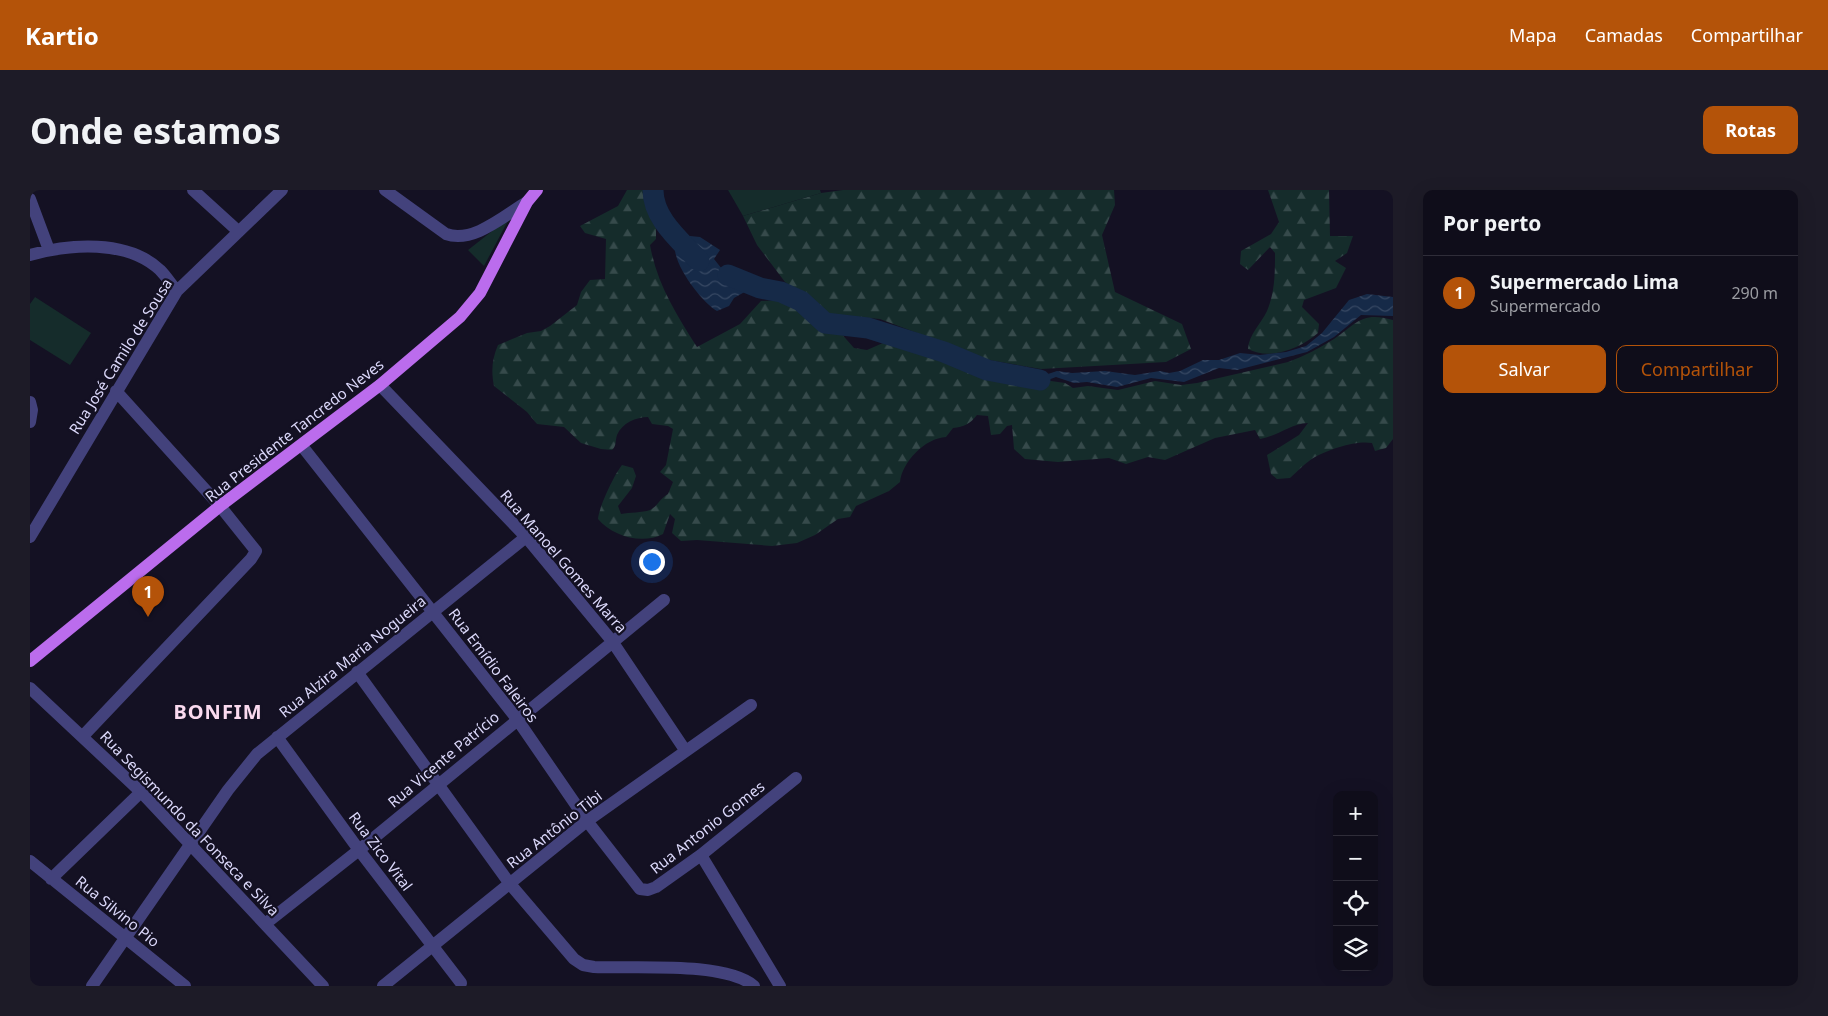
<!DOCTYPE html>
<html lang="pt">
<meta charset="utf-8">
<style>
:root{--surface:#0f0d1a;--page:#1d1b27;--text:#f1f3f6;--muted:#9b9ca2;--line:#2f2d39;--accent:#b45309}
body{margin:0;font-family:"Noto Sans",sans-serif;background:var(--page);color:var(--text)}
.controls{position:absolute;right:15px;bottom:15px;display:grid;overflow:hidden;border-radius:10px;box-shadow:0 5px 20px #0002}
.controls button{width:45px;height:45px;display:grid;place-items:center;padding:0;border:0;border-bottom:1px solid var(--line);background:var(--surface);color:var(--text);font:25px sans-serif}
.you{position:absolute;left:621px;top:371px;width:18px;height:18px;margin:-12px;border:4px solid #fff;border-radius:50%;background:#1a73e8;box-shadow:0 0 0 8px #1a73e833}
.badge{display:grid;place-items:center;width:32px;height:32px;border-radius:50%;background:var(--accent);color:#fff;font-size:16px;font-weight:700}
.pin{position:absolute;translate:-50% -41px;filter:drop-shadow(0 1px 2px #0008)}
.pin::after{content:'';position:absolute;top:26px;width:18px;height:15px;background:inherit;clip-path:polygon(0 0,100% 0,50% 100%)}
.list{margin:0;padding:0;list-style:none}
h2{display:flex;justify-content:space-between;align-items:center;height:65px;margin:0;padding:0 20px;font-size:21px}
h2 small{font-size:16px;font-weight:400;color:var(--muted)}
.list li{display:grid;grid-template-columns:32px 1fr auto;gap:15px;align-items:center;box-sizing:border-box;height:75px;padding:0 20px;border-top:1px solid var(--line)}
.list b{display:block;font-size:19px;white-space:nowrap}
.list p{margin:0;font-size:16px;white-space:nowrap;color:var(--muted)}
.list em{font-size:16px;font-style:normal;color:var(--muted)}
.actions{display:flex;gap:10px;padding:15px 20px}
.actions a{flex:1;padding:11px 0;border:1px solid var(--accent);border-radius:10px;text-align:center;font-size:18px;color:var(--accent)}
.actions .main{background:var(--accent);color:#fff}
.icon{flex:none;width:28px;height:28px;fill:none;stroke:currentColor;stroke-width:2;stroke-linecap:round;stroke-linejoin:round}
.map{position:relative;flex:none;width:1363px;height:796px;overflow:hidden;border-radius:10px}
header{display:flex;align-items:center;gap:30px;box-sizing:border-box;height:70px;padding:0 25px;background:var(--accent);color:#fff}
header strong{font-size:24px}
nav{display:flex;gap:28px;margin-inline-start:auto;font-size:18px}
.intro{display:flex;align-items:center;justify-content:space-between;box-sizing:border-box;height:120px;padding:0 30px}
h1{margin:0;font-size:35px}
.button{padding:12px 22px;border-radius:10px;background:var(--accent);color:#fff;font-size:18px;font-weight:700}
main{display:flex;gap:30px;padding:0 30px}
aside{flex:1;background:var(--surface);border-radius:10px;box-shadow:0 5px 20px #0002}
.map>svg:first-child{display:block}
.forest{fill:url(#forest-firs)}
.park{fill:#152c2b}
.water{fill:url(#water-waves)}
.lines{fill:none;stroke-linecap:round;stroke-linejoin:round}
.river{stroke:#162a48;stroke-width:21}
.minor{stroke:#43427c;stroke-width:12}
.major{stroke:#bb6ced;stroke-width:12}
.labels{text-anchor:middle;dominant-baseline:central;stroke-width:4.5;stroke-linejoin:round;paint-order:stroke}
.street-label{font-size:15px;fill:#dbd8fa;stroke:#141123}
.district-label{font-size:20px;font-weight:bold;letter-spacing:1px;fill:#fadaef;stroke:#141123}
</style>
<header>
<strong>Kartio</strong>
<nav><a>Mapa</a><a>Camadas</a><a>Compartilhar</a></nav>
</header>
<div class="intro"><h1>Onde estamos</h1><a class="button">Rotas</a></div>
<main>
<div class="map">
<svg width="1363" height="796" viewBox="0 0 1363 796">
<defs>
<pattern id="forest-firs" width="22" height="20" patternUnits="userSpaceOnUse" patternTransform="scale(1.25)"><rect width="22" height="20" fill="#152c2b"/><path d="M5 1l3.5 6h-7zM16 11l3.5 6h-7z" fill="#364a4b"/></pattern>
<pattern id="water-waves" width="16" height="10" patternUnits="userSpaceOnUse" patternTransform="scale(1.25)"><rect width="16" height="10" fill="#162a48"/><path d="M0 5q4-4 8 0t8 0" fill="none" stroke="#374863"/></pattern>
</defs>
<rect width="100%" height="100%" fill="#141123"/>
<!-- forest -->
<path class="forest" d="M597 0H617L620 18 626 31V49L620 55C627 94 646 124 667 157L710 134 731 111 753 110 760 113 793 141H809L824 158 837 160 853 153 866 154 913 169 956 188 968 190 978 188 1007 195 1021 191 1035 193 1043 198 1058 196 1088 200 1125 191 1151 195 1167 193 1258 172C1274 166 1290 158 1304 149 1327 133 1332 121 1363 130V249L1356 258 1345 261 1342 253C1327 250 1299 259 1285 267 1276 272 1268 281 1260 288L1247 289 1241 284 1237 265 1269 245 1278 233C1260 234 1248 246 1230 249L1225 240 1185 248 1135 270 1118 267 1096 274 1079 268 1028 272 995 269 984 259 982 235 977 236 970 244 961 245 958 226 947 225C940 234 934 237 923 238L916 247C895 248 872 272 870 292L859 301 826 316 820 327 808 329 785 345 767 353 742 356 667 350 651 351 642 343 645 329 640 324 633 344C612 355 582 346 568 329 569 317 584 285 592 275L603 278 606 286 602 298 588 316 591 324C600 322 612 323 620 320 628 316 630 308 638 304L643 292 630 282 636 275 643 239 638 236 622 234 618 227C606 227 592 233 587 245 585 251 587 255 582 260L571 259 551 253 534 237 507 234 497 222 464 196C461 181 462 169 468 155L497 143 511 141 520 136 547 115 551 102 560 90 575 89 576 49 555 43 550 36 588 16Z
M813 0H1084L1085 15 1072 45 1085 102 1152 134 1161 159 1136 172 1011 179 959 170 850 129 797 124 755 92 727 55 713 26 791 3Z
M1238 0H1299L1300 46H1323L1317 63 1305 71 1316 78 1306 98 1274 110 1272 117 1289 134 1288 143C1271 158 1240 171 1218 159 1219 144 1231 134 1237 121 1245 102 1245 83 1245 63L1240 57 1218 80 1210 74 1211 61 1241 44 1249 32Z"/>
<!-- park -->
<path class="park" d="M698 0H790L791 3 713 26Z
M480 27 454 76 438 60Z
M5 107 61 143 40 175 0 150V114Z"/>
<!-- water -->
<path class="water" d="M660 46 670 47 690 60 684 69 696 84 711 87 725 96 704 108 699 116 687 121C672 113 638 69 646 51Z
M1337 104 1363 107V126L1331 125 1304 147 1277 162 1207 180 1189 178 1154 192 1121 188 1087 197 1057 192 1044 193 1026 187 1007 194 979 184 1006 188 1027 181 1042 183 1075 181 1105 185 1130 181 1139 183 1150 181 1173 170H1189L1210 163 1230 165 1256 162 1276 156 1292 143 1319 110Z"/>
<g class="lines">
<!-- river -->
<path class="river" d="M623 0C623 29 650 50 669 71
M698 85 730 98 751 102 771 111 795 133 838 138 914 162 957 180 1010 190"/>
<!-- minor -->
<path class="minor" d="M163 0 208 41
M355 0 416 44C443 54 475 25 497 12
M0 9 19 60
M0 65C39 54 97 49 130 80 136 86 141 94 147 101
M350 195 496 347 582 451 655 560
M0 212 2 220 0 232
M272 256 487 529 557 631 610 699 618 700 626 697 671 665 766 588
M0 347 147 101 252 0
M327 482 480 694 544 769 553 775 564 777C604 779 694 771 724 796
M0 498 111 602 293 796
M53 546 221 369 226 361 190 316 86 201
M247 547 329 660 431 793
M671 665 750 796
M0 671 155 796
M21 689 111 602
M235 734 329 660 634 410
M62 796 198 600 227 564 496 347
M353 796 557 631 721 515"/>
<!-- major -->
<path class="major" d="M0 471 190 316 350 195 430 127 450 103 497 12 507 0"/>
</g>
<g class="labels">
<!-- street labels -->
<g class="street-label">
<text transform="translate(90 166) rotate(-58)">Rua José Camilo de Sousa</text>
<text transform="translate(264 240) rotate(-38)">Rua Presidente Tancredo Neves</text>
<text transform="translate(534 371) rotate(49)">Rua Manoel Gomes Marra</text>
<text transform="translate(322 466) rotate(-39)">Rua Alzira Maria Nogueira</text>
<text transform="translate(464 475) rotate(53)">Rua Emídio Faleiros</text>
<text transform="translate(413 569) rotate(-40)">Rua Vicente Patrício</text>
<text transform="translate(160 633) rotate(46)">Rua Segismundo da Fonseca e Silva</text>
<text transform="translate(677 637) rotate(-38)">Rua Antonio Gomes</text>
<text transform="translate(524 639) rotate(-38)">Rua Antônio Tibi</text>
<text transform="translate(351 661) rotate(53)">Rua Zico Vital</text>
<text transform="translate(88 721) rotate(39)">Rua Silvino Pio</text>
</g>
<!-- district labels -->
<g class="district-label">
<text x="188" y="521">BONFIM</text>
</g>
</g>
</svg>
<div class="controls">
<button>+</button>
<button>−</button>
<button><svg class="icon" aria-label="locate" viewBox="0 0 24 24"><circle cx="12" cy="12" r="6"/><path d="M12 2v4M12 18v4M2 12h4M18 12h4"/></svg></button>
<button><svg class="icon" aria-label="layers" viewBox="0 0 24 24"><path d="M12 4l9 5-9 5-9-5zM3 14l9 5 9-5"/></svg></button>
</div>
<div class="you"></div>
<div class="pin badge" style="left:118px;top:427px">1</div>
</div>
<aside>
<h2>Por perto<small></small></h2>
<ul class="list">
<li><span class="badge">1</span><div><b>Supermercado Lima</b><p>Supermercado</p></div><em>290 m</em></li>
</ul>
<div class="actions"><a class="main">Salvar</a><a>Compartilhar</a></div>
</aside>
</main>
